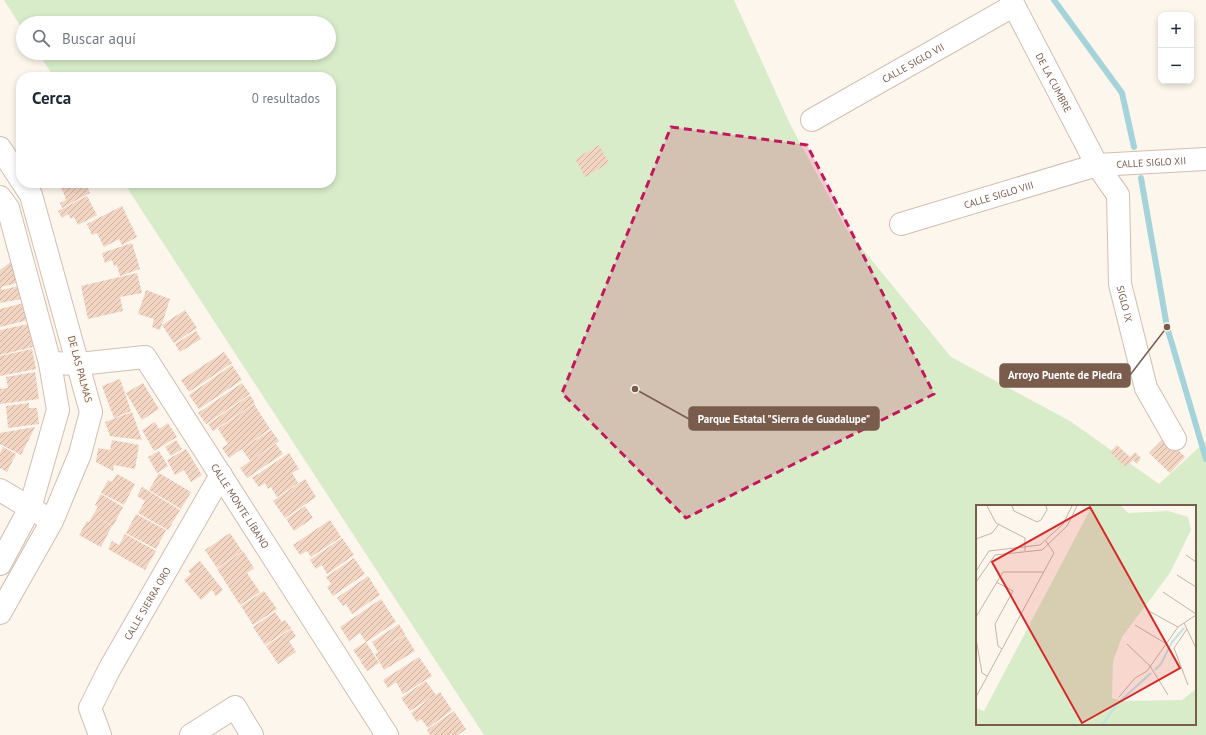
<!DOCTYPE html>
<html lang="es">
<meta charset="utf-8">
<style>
:root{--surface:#fff;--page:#f6f6f7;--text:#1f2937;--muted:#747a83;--line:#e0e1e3}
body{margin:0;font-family:"PT Sans",sans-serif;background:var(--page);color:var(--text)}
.controls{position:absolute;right:12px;top:12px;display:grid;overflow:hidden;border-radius:8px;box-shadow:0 2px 6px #0003}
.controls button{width:36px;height:36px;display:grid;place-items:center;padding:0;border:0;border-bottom:1px solid var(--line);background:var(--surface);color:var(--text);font:20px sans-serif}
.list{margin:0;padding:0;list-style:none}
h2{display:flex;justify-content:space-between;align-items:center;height:52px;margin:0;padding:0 16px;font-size:17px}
h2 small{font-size:13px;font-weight:400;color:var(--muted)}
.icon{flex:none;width:22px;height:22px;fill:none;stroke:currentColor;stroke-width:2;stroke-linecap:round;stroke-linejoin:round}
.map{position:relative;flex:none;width:1206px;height:735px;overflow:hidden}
.search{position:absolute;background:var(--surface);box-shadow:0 2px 6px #0003;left:16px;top:16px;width:320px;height:44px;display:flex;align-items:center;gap:10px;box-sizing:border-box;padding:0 14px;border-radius:22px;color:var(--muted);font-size:15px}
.panel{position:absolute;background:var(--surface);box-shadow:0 2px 6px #0003;left:16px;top:72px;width:320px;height:116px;border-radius:16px}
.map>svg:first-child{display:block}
.park{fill:#d8ecc9;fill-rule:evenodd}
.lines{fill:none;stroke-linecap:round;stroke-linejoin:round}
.stream{stroke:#a5d3da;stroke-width:6}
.building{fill:url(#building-hatch)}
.minor-casing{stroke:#d1beb0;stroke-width:24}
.minor{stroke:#fff;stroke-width:22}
.marked{fill:#c2185b;fill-opacity:0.2;stroke:#c2185b;stroke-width:3;stroke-dasharray:8 5;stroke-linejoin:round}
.labels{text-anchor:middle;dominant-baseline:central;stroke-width:3.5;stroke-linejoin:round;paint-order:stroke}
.street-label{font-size:10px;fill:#7a5c4d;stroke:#fffaf3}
.inset-river{fill:none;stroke:#bfe3e8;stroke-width:2}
.inset-road{fill:none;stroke:#c5b3a7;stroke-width:1}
.view{fill:#d62828;fill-opacity:0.15;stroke:#d62828;stroke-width:2}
.inset-edge{fill:none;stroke:#7a5c4d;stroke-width:2}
.leader{fill:none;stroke:#7a5c4d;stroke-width:1.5}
.callout-dot{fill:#7a5c4d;stroke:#fffaf3;stroke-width:1.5}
.callout{fill:#7a5c4d;stroke:#7a5c4d;stroke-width:1.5}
.callout-label{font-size:11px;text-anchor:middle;font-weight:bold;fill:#fff}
</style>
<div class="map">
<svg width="1206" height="735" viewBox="0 0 1206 735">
<defs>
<pattern id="building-hatch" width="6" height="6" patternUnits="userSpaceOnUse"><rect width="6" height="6" fill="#f3d5c3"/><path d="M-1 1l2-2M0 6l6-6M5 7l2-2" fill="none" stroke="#cab0a1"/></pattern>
</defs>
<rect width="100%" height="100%" fill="#fdf6ec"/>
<!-- park -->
<path class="park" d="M4 0H734L790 124 847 230 951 357 1070 421 1159 484 1206 441V735H484L124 183H331V77H54L38 53H329V23H23V30ZM977 506H1195V724H977Z"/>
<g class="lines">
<!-- stream -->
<path class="stream" d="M1054 0 1122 93 1134 147
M1141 178 1167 327 1206 459"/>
</g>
<!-- building -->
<path class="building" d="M599 145 609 163 585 177 575 159Z
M61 183H85L90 193 62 208 60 203 66 200 60 184Z
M87 196 97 215 78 225 74 217 71 219 68 214 62 218 58 211Z
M122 206 137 237 122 245 119 239 104 247 97 233 92 235 87 224Z
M132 243 140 269 120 276 117 265 114 266 112 260 105 263 102 253Z
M12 261 17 283 1 287 2 290 19 286 21 299 0 303V270Z
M137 273 142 293 120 297 123 311 88 319 81 286Z
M146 290 170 299 160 330 152 327 154 319 138 314Z
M24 303 28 320 0 327V309Z
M185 310 197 328 174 343 162 325Z
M28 324 33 347 0 355V330Z
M196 331 201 339 180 352 175 344Z
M32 349 36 369 0 376V356Z
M224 352 232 363 189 392 181 380Z
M232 365 242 380 199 409 189 395Z
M35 372 39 399 0 404V389L8 388 6 377Z
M120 379 131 411 114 418 102 386Z
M143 383 159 409 142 420 126 393Z
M242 383 250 394 206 424 198 413Z
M250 395 255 403 213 431 208 424Z
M29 403V408H37L39 424 8 428 6 406Z
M254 404 270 429 229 458 222 448 228 444 218 429Z
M132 412 142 440 110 436 105 422Z
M155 422 159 429 168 423 177 437 154 451 142 430Z
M35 427 21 455 0 444V433Z
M271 430 279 441 250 461 242 449Z
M1165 437 1185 457 1170 473 1149 453Z
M112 440 139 445 135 469 114 465 113 471 96 462 98 448 110 450Z
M176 440 182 449 171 456 165 447Z
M276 444 283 454 247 478 240 468Z
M1117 445 1130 457 1135 452 1141 458 1137 464 1133 460 1126 467 1110 452Z
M3 447 16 454 7 472 0 468V453Z
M186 449 202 475 191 482 184 470 175 475 167 460Z
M159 451 168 466 157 473 148 457Z
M289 453 299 469 292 473 298 483 277 497 271 487 268 489 265 483 259 487 252 478Z
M159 473 191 492 181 509 149 490Z
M117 474 135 484 124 505 101 493 108 480 112 482Z
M305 479 316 497 285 518 273 501Z
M142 487 180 510 168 530 138 513 145 501 137 496Z
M101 494 123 507 113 526 93 515 98 507 95 505Z
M305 506 313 518 294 531 286 519Z
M136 514 166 530 156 549 126 533Z
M93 515 112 526 101 547 79 535 87 521 89 522Z
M330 520 341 537 311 557 307 551 300 555 293 545Z
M230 533 242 551 217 568 205 550Z
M125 534 156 551 145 570 108 549 112 541 119 545Z
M342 538 354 555 327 574 322 565 316 569 310 560Z
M243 551 254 568 247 573 260 592 240 605 217 569Z
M354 558 365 574 333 596 327 587 331 584 326 577Z
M200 561 223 590 216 596 212 590 201 600 184 580 191 574 188 571Z
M368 576 380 595 352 614 346 604 343 606 337 598Z
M264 591 277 609 253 625 241 606Z
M381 599 396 622 366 642 360 633 349 641 340 627Z
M275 612 282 622 285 620 291 628 265 645 253 627Z
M399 624 405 634 378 652 372 642Z
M291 629 296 636 289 641 296 652 278 664 266 646Z
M405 635 415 651 384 670 375 654Z
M366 642 379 663 367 671 360 661 366 657 360 660 353 650Z
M419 657 432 676 403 694 396 682 388 688 383 680Z
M426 681 436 695 440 692 452 710 428 728 421 719 417 722 411 713 433 696 410 711 401 698Z
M454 711 466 729 458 735H430L427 730Z"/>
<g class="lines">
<defs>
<g id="minor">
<path id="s1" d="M1011 0 1097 165 1118 195 1120 284 1146 388 1175 439"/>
<path id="s2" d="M812 120 1013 6"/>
<path d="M0 148 21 180"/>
<path d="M0 197 8 208 50 363 58 410 30 508 0 564"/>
<path id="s3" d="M901 224 1097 165 1206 159"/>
<path id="s4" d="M50 363 79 364 145 357 387 735"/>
<path d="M0 490 42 515"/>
<path d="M0 613 52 521 80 454 91 412 31 195 23 183"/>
<path id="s5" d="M100 735 90 708 110 668 221 475"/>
<path d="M191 735 235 707 252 735"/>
</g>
</defs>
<!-- minor casing -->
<use href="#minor" class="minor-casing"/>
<!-- minor -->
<use href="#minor" class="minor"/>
</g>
<!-- marked area -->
<path class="marked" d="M671 127 807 145 934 394 686 518 562 393Z"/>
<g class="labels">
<!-- street labels -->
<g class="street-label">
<text stroke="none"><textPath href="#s2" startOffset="116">CALLE SIGLO VII</textPath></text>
<text stroke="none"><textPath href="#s1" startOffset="93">DE LA CUMBRE</textPath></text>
<text stroke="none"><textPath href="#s3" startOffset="259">CALLE SIGLO XII</textPath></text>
<text stroke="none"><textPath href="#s3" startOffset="102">CALLE SIGLO VIII</textPath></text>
<text stroke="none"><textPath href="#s1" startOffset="332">SIGLO IX</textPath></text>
<text transform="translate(80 369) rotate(75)">DE LAS PALMAS</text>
<text stroke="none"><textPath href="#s4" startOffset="272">CALLE MONTE LÍBANO</textPath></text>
<text stroke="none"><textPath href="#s5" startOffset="148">CALLE SIERRA ORO</textPath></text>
</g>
</g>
<!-- overview -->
<g transform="translate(976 505)">
<rect width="220" height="220" fill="#fdf6ec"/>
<path d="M116 1H145L152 8 192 6 212 12 215 25 194 68 146 132 137 156 136 193 146 196 206 195 220 184V219H0V203L8 206Z" fill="#d8ecc9"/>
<path class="inset-river" d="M179 165 185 159 196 137 208 123M127 219 141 199 175 168"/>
<path class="inset-road" d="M11 1 20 18 49 33V46M36 1 38 6 61 17 65 15 71 5 70 1M0 34 16 28 23 19M210 50 220 57M0 66 13 46 64 40 87 19 96 1M201 70 220 82M0 77 19 50 66 45 91 21 101 1M20 77 37 86 19 119 22 141 26 144M187 87 220 109M171 105 202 122M0 112 27 67H67M208 118 220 143M159 120 189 138M211 124 198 143 212 180M0 134 6 168 11 171M151 139 174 161 192 190M0 192 78 48 70 36M143 192 159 173 171 166 202 122 220 110"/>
<path class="view" d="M114 2 204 163 106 218 16 57Z"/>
<rect width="220" height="220" class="inset-edge"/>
</g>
<!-- callouts -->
<path class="leader" d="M1167 327L1130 375M635 389L689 419"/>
<g class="callout-dot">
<circle cx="1167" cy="327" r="4"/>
<circle cx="635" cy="389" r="4"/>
</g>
<g class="callout">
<rect x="1000" y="364" width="130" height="23" rx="4"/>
<rect x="689" y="407" width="190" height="23" rx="4"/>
</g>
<g class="callout-label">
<text x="1065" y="379">Arroyo Puente de Piedra</text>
<text x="784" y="423">Parque Estatal "Sierra de Guadalupe"</text>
</g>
</svg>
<div class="controls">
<button>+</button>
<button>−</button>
</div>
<div class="search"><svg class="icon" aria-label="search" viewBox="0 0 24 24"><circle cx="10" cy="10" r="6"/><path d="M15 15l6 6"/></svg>Buscar aquí</div>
<section class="panel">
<h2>Cerca<small>0 resultados</small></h2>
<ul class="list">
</ul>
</section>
</div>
